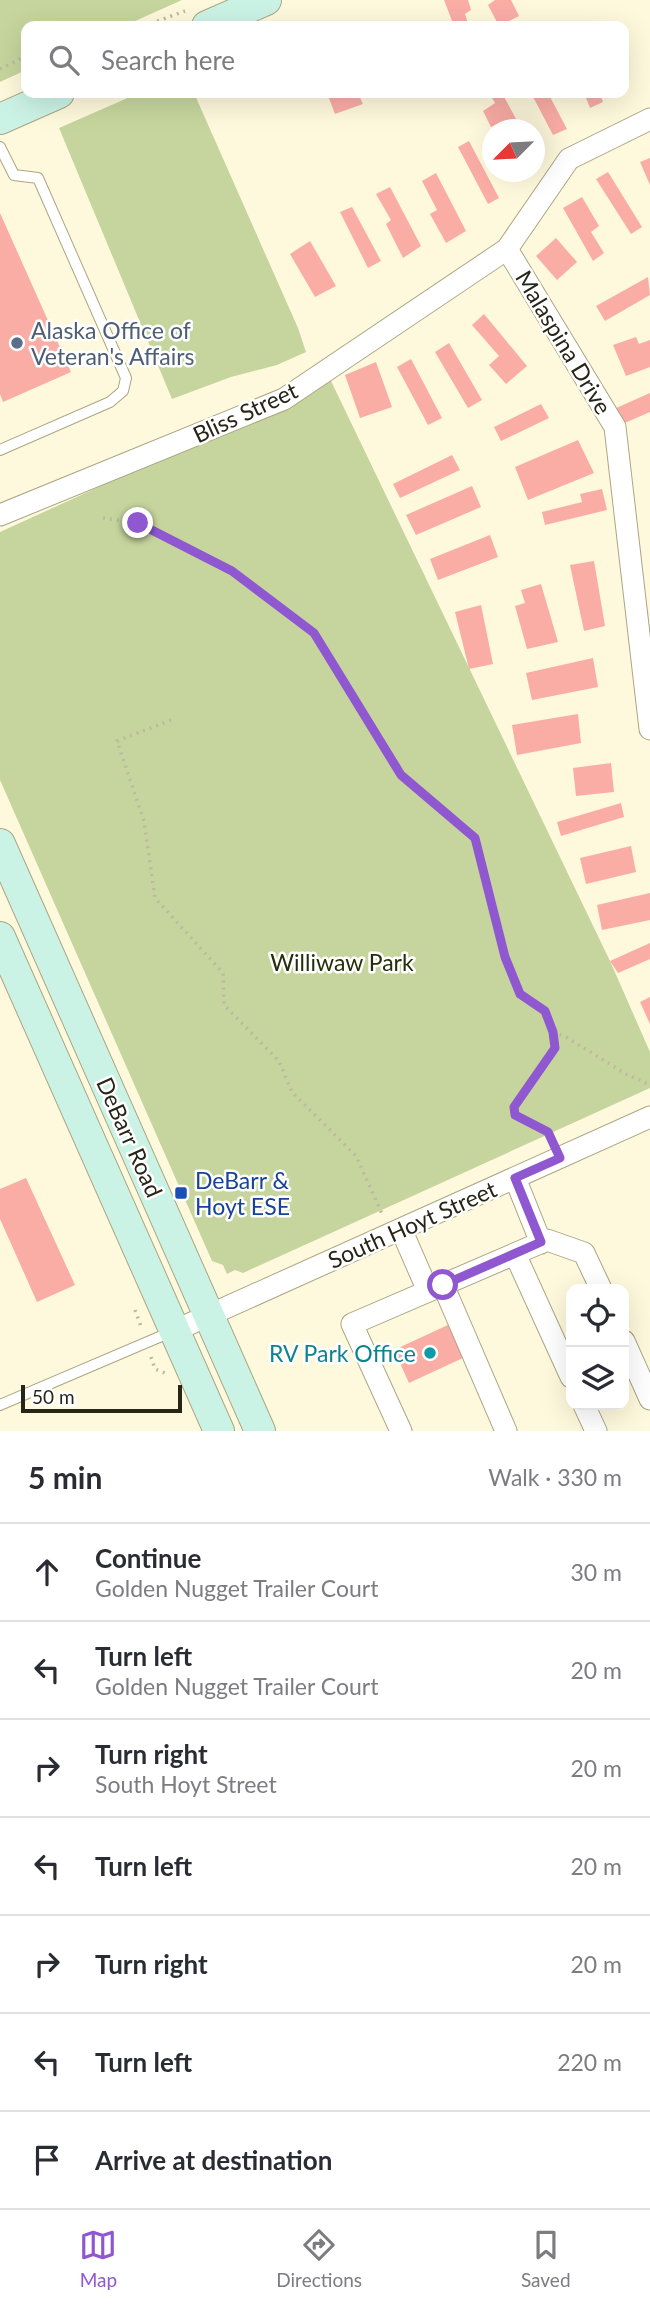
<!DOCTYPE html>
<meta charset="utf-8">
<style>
:root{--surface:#fff;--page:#f7f7f7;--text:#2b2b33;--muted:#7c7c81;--line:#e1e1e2;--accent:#8f58d0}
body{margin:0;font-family:Lato,sans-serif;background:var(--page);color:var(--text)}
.controls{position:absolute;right:21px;bottom:21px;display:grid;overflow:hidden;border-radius:14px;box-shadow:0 7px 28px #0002}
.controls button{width:63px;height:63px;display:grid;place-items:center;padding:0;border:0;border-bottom:2px solid var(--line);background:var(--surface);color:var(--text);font:35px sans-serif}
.compass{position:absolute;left:482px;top:119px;width:63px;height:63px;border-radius:50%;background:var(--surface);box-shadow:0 7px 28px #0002;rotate:246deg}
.scale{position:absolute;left:21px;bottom:18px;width:161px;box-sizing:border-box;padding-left:7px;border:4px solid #272517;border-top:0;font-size:19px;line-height:24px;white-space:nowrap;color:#272517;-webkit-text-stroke:5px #fff;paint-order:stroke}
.stop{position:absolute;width:21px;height:21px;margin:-16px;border:5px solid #8f58d0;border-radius:50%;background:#fff}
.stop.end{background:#8f58d0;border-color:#fff;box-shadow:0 2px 7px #0008}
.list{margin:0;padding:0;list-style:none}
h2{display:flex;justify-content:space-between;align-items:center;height:91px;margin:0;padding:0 28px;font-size:30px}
h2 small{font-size:23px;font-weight:400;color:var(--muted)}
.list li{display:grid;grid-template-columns:46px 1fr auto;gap:21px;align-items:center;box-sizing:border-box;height:98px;padding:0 28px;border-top:2px solid var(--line)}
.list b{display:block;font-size:26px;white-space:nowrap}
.list p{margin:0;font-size:23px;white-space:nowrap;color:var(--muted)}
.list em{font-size:23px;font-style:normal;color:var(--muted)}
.icon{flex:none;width:38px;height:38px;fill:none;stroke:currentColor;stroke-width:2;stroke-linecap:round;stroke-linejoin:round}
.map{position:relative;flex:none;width:650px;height:1431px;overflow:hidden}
.search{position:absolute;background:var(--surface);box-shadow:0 7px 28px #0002;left:21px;right:21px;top:21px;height:77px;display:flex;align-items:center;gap:18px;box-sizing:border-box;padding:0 24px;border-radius:14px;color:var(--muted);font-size:26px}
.sheet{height:777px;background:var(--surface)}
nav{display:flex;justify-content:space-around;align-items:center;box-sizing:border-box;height:98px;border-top:2px solid var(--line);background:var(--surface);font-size:19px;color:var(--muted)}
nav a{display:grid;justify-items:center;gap:4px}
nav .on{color:var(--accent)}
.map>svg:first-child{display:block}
.green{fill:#c6d59d}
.building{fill:#faada5}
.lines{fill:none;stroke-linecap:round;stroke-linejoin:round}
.lane-casing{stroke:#aba583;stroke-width:12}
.street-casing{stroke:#aba583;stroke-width:23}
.secondary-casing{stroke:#aba583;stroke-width:32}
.path{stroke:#bdb9a1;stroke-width:3.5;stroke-dasharray:2 5;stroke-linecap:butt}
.lane{stroke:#fff;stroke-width:10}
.street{stroke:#fff;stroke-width:21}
.secondary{stroke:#cbf3e5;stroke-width:30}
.route{stroke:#8f58d0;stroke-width:9}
.service-dot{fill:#5c6f8a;stroke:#fff;stroke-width:2.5}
.transit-dot{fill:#1a4fb4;stroke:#fff;stroke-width:2.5}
.culture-dot{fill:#0f9aa8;stroke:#fff;stroke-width:2.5}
.labels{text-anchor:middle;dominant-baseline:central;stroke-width:5;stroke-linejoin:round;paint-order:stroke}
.service-label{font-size:23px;fill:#4e5e75;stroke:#fff;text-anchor:start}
.street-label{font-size:23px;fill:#272517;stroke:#fff}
.park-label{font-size:23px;fill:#262e08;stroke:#fff}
.transit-label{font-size:23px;fill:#164399;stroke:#fff;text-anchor:start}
.culture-label{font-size:23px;fill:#0d838f;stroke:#fff;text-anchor:end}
</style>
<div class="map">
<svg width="650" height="1431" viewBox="0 0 650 1431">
<rect width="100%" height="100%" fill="#fef9dc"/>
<!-- green -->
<path class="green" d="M0 0H182L124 26H26V70L0 82Z
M139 93H194L298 328 306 352 277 365 231 377 172 399 59 128Z
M331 381 610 961 650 1052V1088L243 1273 235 1270 227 1274 223 1265 212 1261 0 780V532Z"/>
<!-- building -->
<path class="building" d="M444 0H468L471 10 465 14 469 26H454Z
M495 0H511L519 16 499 26 488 5Z
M327 93H358L363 104 335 114Z
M489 93H502L522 130H508L504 122 491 127 483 111 495 103Z
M531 93H548L567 129 553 135Z
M584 93H600L603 102 590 108Z
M469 141 499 198 488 204 458 147Z
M650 158V185L640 162Z
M608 172 642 227 631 234 596 179Z
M436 173 466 231 446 243 430 214 437 210 422 181Z
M390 187 421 246 403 258 386 224 391 220 376 194Z
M582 197 599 226 591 232 604 253 593 261 563 208Z
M352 207 381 261 368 268 340 212Z
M0 213 71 372 3 402 0 394Z
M556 238 577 262 557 280 536 256Z
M310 241 336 286 315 297 290 254Z
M648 277 650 295 605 321 596 306Z
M484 314 527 366 506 384 489 365 499 356 472 325Z
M636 337 639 344 650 340V367L626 376 613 345Z
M449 343 482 400 468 408 435 352Z
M411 359 442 418 428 425 397 367Z
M376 362 392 407 360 418 345 375Z
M650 393V412L620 425 614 409Z
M541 404 549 418 501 441 494 427Z
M578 440 594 473 528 500 515 467Z
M452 455 460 470 400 498 393 484Z
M472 486 481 507 416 535 406 515Z
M602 489 607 510 545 525 542 512 582 502 580 494Z
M490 535 498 557 438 580 430 559Z
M594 561 605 626 584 631 570 565Z
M541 584 558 642 527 649 515 606 525 603 521 590Z
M481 605 493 664 469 669 455 612Z
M593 658 598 687 532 700 526 673Z
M578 714 581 743 517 755 512 725Z
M611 763 614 792 576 796 573 768Z
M621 803 624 817 561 836 557 822Z
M631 846 636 872 586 884 580 858Z
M650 893V920L602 930 597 905Z
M650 943V959L618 973 610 961Z
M650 997V1024L640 1002Z
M26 1178 75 1285 37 1302 0 1219V1189Z
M450 1324 465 1357 409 1383 394 1350Z"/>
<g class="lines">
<defs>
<path id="lane" d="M0 147 14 175 38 178 126 378 123 391 110 402 0 450
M0 1405 171 1332"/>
<path id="street" d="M507 249 615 427 650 729
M0 515 284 399 507 249 569 159 650 119
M515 1178 541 1243
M401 1229 428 1291
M515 1254 571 1377
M443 1285 506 1431
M174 1331 650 1117
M624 1341 650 1399
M584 1405 596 1431
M401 1431 352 1324 547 1240 584 1253 601 1289"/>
<path id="secondary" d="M207 26 266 0
M0 119 59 93
M0 844 260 1431
M0 937 219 1431"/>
</defs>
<!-- lane casing -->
<use href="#lane" class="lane-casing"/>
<!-- street casing -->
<use href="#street" class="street-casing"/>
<!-- secondary casing -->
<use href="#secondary" class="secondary-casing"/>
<!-- path -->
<path class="path" d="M144 26 185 11
M0 69 26 56
M103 518 138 523 232 571 314 633 401 775 475 838 505 957 520 994 545 1011 553 1032 555 1048 514 1107 515 1115 548 1132 551 1140
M171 720 117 741 144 821 155 898 223 973 224 1005 279 1061 292 1092 356 1156 383 1216
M553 1032 566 1037 626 1074 650 1085
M135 1310 142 1329
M151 1357 155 1369 165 1373"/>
<!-- lane -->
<use href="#lane" class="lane"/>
<!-- street -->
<use href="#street" class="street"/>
<!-- secondary -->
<use href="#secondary" class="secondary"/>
</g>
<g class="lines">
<!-- route -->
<path class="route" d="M138 523 232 571 314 633 401 775 475 838 505 957 520 994 545 1011 553 1032 555 1048 514 1107 515 1115 548 1132 560 1158 515 1178 541 1242 443 1285"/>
</g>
<!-- markers -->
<circle class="service-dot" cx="17" cy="343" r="7"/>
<rect class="transit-dot" x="174" y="1186" width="14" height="14" rx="3.5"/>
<circle class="culture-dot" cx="430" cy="1353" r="7"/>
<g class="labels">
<!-- service labels -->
<g class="service-label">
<text x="31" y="330">Alaska Office of<tspan x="31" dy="26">Veteran's Affairs</tspan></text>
</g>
<!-- street labels -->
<g class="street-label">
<text transform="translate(564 342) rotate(59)">Malaspina Drive</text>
<text transform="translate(245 412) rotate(-25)">Bliss Street</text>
<text transform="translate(130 1137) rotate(66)">DeBarr Road</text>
<text transform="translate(412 1224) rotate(-24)">South Hoyt Street</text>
</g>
<!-- park labels -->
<g class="park-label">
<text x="342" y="962">Williwaw Park</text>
</g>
<!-- transit labels -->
<g class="transit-label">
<text x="195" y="1180">DeBarr &amp;<tspan x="195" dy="26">Hoyt ESE</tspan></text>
</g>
<!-- culture labels -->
<g class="culture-label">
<text x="416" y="1353">RV Park Office</text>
</g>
</g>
</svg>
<div class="controls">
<button><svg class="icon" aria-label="locate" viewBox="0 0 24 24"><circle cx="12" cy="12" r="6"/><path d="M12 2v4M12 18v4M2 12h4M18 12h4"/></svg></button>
<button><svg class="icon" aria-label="layers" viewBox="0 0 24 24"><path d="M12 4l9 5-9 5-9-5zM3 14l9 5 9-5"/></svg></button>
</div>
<svg class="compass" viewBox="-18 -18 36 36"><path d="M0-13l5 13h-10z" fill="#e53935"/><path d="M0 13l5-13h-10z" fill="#7c7c81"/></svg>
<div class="scale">50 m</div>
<div class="stop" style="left:443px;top:1285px"></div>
<div class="stop end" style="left:138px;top:523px"></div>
<div class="search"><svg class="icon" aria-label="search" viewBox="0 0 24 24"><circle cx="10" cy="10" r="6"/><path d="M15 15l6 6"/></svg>Search here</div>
</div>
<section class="sheet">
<h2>5 min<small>Walk · 330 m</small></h2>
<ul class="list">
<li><svg class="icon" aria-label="ahead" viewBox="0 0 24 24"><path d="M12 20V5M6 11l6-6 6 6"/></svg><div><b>Continue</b><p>Golden Nugget Trailer Court</p></div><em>30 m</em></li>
<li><svg class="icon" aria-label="left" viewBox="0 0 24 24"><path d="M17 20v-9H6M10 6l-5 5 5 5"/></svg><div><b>Turn left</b><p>Golden Nugget Trailer Court</p></div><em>20 m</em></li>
<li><svg class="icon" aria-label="right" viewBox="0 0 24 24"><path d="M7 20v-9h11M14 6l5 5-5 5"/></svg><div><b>Turn right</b><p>South Hoyt Street</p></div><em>20 m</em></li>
<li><svg class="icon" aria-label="left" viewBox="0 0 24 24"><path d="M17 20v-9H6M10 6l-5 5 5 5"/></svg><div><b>Turn left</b></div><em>20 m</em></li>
<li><svg class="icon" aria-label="right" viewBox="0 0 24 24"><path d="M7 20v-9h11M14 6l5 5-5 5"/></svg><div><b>Turn right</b></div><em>20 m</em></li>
<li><svg class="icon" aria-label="left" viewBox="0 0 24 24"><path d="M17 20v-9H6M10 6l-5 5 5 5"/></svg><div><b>Turn left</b></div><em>220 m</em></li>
<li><svg class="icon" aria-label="arrive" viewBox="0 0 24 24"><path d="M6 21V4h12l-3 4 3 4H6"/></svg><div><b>Arrive at destination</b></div></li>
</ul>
</section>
<nav>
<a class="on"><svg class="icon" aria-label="map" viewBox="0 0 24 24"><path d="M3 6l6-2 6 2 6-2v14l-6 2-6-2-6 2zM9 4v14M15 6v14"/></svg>Map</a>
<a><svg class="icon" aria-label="directions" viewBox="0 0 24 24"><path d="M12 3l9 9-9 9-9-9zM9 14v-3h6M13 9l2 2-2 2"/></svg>Directions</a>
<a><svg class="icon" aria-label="saved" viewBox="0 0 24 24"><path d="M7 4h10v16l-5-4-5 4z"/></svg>Saved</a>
</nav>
